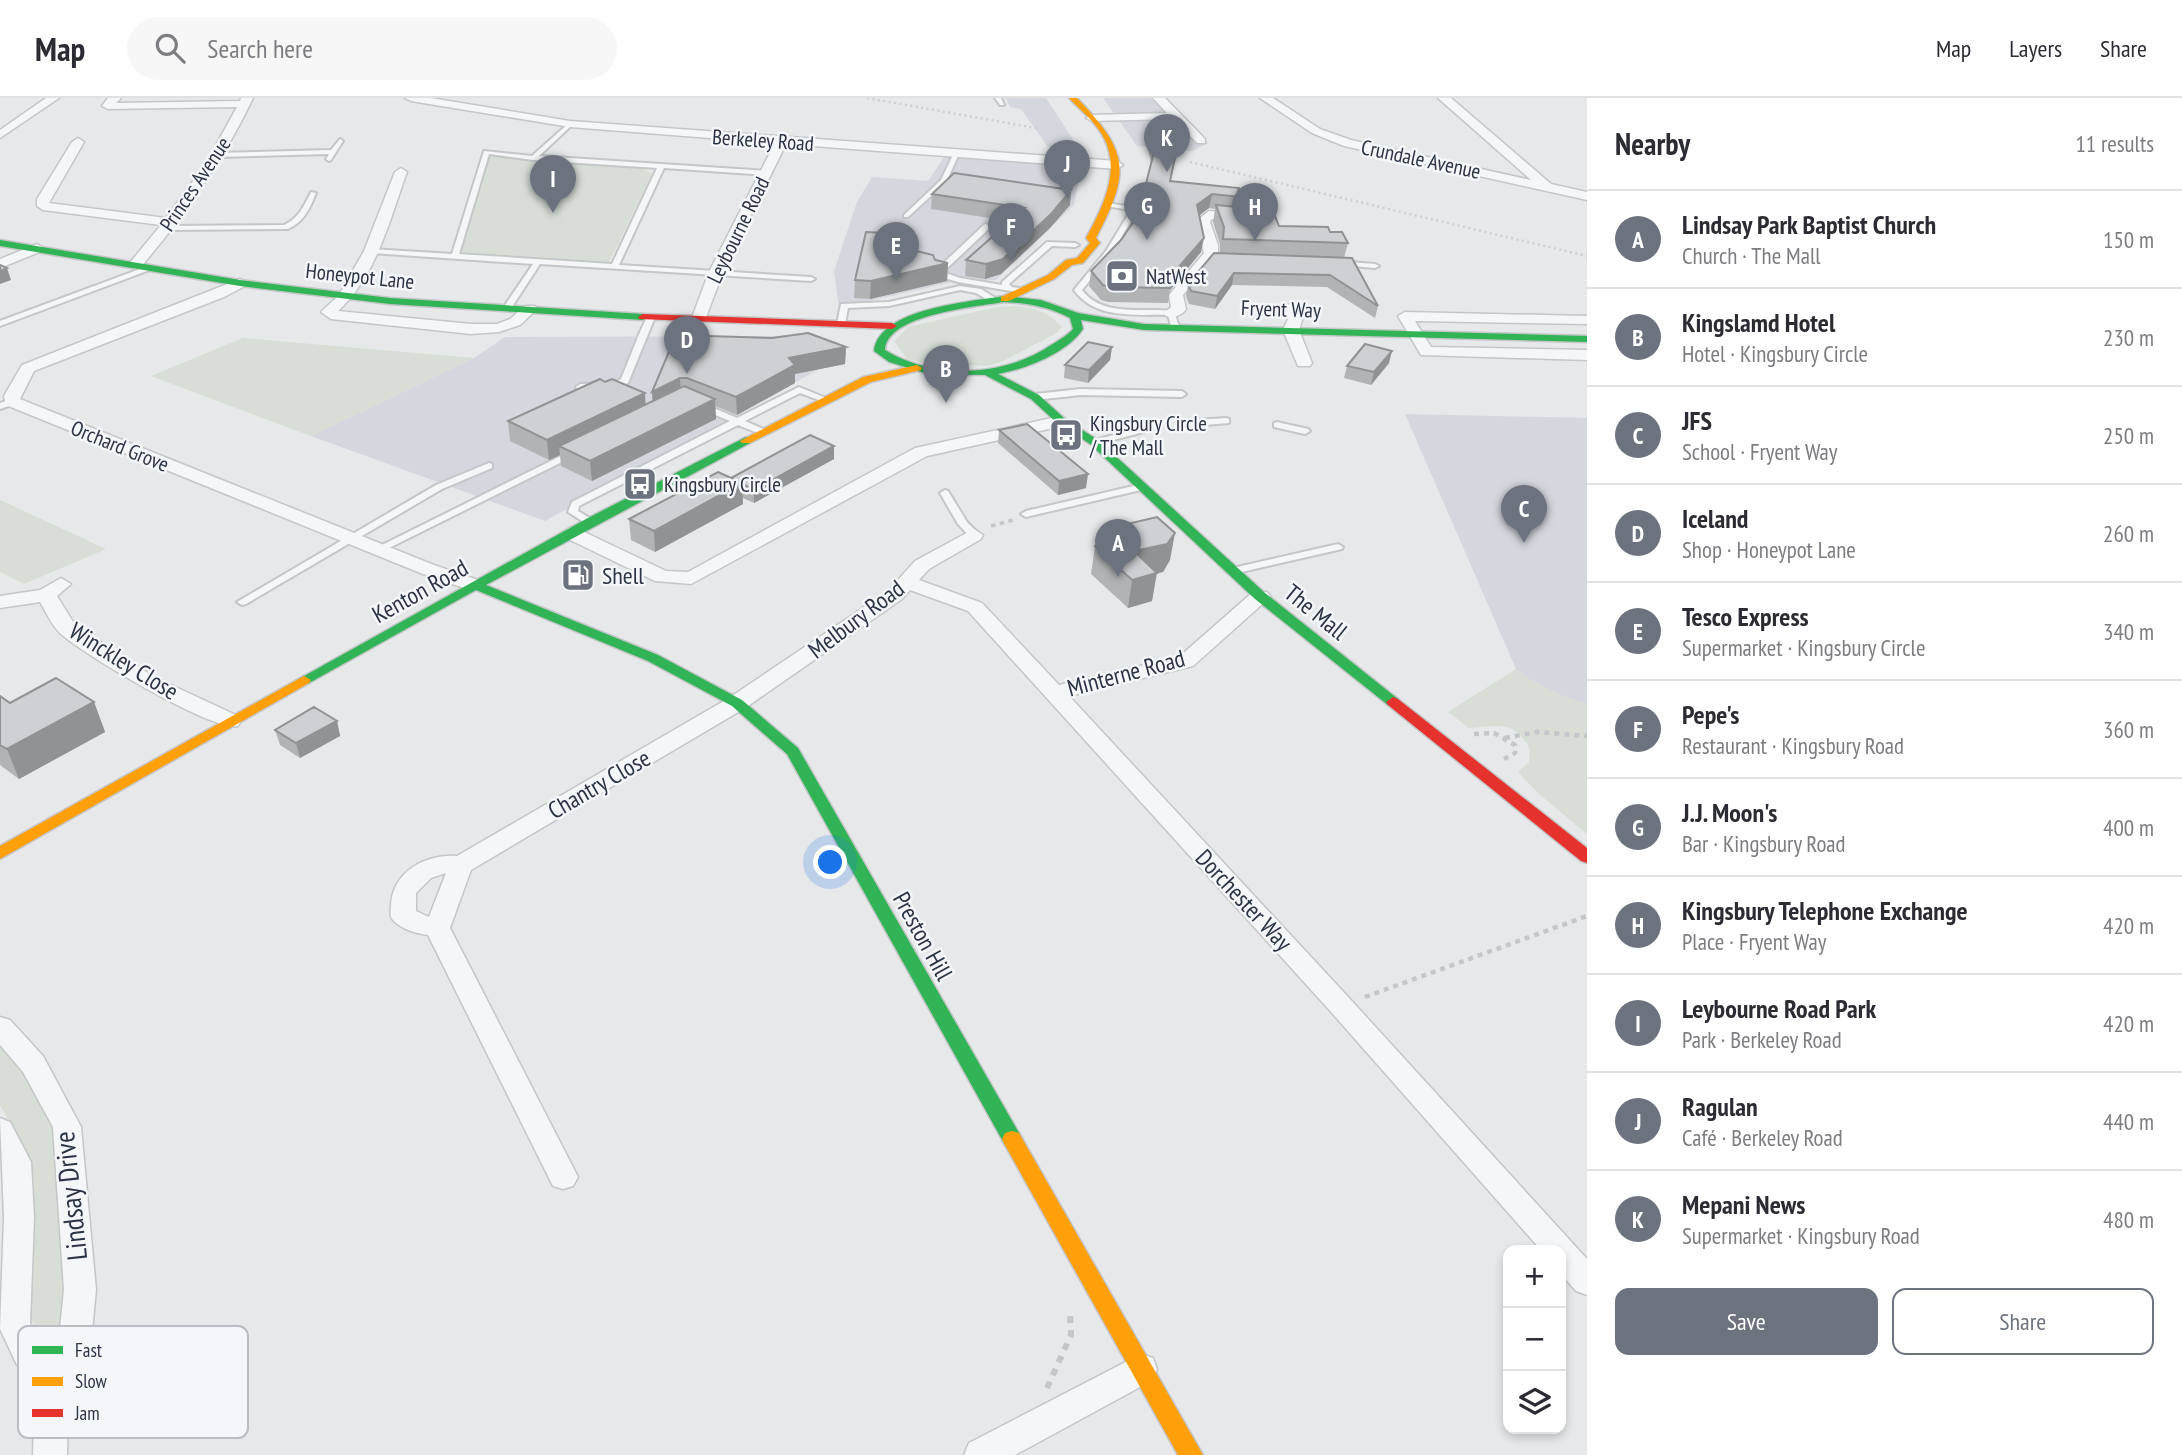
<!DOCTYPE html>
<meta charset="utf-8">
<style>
:root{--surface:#fff;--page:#f7f7f7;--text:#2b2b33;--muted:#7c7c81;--line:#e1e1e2;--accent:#6c737f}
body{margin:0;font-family:"PT Sans Narrow",sans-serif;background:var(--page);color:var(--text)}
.controls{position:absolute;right:21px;bottom:21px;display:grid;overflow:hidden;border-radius:14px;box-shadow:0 4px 10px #0003}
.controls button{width:63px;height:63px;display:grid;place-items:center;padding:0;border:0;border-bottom:2px solid var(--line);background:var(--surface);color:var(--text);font:35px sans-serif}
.you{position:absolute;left:831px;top:765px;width:24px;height:24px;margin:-18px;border:5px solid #fff;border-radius:50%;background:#1a73e8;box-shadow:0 0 0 10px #1a73e833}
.badge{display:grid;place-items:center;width:46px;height:46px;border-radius:50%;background:var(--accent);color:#fff;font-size:23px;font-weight:700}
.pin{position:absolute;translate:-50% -58px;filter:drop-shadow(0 2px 4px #0008)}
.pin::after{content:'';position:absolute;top:37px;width:24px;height:21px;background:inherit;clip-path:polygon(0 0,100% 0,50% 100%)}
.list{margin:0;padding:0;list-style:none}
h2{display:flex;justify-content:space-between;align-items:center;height:91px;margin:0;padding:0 28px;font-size:30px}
h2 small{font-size:23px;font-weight:400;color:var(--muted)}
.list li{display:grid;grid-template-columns:46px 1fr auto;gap:21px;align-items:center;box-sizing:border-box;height:98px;padding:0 28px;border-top:2px solid var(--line)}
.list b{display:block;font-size:26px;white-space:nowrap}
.list p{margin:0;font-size:23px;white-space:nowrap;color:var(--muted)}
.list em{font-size:23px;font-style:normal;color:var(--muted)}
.actions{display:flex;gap:14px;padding:21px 28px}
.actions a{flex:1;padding:16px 0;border:2px solid var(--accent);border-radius:14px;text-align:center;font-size:24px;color:var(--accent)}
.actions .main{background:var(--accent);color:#fff}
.icon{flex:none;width:38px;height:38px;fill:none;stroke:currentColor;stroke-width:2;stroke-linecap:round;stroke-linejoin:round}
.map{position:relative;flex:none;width:1587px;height:1357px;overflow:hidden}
header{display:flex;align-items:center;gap:42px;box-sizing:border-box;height:98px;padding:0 35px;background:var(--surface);border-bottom:2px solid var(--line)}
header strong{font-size:33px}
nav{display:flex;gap:38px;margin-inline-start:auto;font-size:24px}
.search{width:490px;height:63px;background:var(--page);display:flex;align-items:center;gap:18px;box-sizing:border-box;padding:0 24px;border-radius:38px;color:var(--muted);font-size:26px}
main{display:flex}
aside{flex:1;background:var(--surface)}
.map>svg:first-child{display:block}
.built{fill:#d4d7dd}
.green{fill:#d6ded6}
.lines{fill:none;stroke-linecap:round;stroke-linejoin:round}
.lane-casing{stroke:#c4c6c8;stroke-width:4}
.street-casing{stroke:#c4c6c8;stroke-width:3}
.fast-casing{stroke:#c4c6c8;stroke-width:3}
.slow-casing{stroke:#c4c6c8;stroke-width:3}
.jam-casing{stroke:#c4c6c8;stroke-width:3}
.path-far2{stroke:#c5c6ca;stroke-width:3.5;stroke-dasharray:4.5 4.5;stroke-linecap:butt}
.path-far1{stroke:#c5c6ca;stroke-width:4.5;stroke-dasharray:5 5;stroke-linecap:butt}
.path{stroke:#c5c6ca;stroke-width:6;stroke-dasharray:7 7;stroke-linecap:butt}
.lane{fill:#f5f6f7;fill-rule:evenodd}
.street{fill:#f5f6f7;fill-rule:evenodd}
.fast{fill:#30b455;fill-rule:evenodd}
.slow{fill:#ff9f0a;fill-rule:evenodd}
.jam{fill:#e5322d;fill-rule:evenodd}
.rail{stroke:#cecfd2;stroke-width:2.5;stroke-dasharray:2 3.5;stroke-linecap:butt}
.wall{fill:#b1b3b5}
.shaded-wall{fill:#909294}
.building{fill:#ced0d3;stroke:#909294;stroke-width:2}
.labels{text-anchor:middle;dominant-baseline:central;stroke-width:5;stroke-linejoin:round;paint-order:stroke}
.far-street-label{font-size:21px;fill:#2b3445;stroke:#f4f6f9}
.far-poi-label{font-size:21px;fill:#2b3445;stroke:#f4f6f9;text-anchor:start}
.poi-label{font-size:24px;fill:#2b3445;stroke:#f4f6f9;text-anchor:start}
.street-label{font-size:24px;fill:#2b3445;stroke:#f4f6f9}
.near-street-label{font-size:28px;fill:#2b3445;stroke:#f4f6f9}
.key{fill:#f4f6f9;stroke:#b8bcc3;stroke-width:2}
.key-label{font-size:19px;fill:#2b3445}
</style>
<header>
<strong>Map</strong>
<div class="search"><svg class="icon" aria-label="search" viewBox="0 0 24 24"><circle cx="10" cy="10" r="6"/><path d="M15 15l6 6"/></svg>Search here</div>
<nav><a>Map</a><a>Layers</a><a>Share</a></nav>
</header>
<main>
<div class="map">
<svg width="1587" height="1357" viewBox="0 0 1587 1357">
<rect width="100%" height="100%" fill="#e6e8ea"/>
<!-- built -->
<path class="built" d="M1006 0H1046L1078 49H1048L1021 11 1010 9Z
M1103 0H1158L1208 45 1192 53 1137 48Z
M945 58 1081 69 1074 107 996 182 952 184 839 210 834 173 857 104 872 79 928 83Z
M786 238 823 269 545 423 311 338 474 260 505 239Z
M1405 316 1587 320V606L1563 599 1527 580 1516 571Z"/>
<!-- green -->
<path class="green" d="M489 56 641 70 652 76 609 164 461 154Z
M1012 208C1032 209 1049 213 1062 229L1055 236 1001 264 988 268 919 264 907 261 894 243 908 229 997 209Z
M243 240 265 242 474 260 311 338 151 278Z
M0 402 106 451 24 486 0 474Z
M1516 571C1537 588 1562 598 1587 606V736L1539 696 1518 674 1529 664 1530 652C1516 621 1498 628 1469 630L1448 614Z
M0 943 23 968 55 1030 70 1191 66 1232 52 1252 30 1220 29 1058 0 1007Z"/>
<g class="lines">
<defs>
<path id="lane" d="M995 0H1001L1004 7H1000Z
M570 24 572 27 539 58 766 73 769 75 766 77 664 70 619 167 811 179 815 181 811 183 540 166 510 212H507L503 210 533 166 371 155 367 153 371 151 452 156 484 53 532 58ZM489 56 533 62 657 70 612 166 459 156Z
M340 41 343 43 331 62 329 63 326 61 329 56 217 59 214 57 217 55 331 52Z
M954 55 959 56 946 84 908 119H904V117L941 82Z
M311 94 316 95C310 110 304 124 288 131L168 132 164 130 168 128 284 127C299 120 304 108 311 94Z
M1107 105 1138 110 1113 154 1082 192C1103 220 1144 209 1174 213L1179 229 1178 231H1172L1168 217C1135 216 1096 222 1074 192L1106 153 1131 112 1105 108V106Z
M985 126 992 128 943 174 960 180 1002 187V184L1047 144 1075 145 1079 147 1075 149 1052 148 1009 186 1012 189 1025 191 1026 193 1022 195 958 184 935 177V173Z
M1337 163 1375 166 1379 168 1375 170 1340 167H1337Z
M148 168 155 170 0 228V223Z
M960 188 981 191 1000 203 993 205 976 195 960 192 889 208 848 210 845 226 841 228 837 226 841 206 889 204Z
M648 217 655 219 628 285 614 291H577L576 289 580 286 613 285 621 281 640 234Z
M799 289 831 302 827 305 800 295 745 323 766 332V336H760L738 327 579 408 578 413 593 422V426H587L568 414 572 404 730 323 698 310V306H704L737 320Z
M1081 291 1182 293 1186 296 1182 299 1081 297 1035 302 1031 299 1035 296Z
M12 301 16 304 15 306 0 311V305Z
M1226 320 1229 321V325L1181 329 1177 326 1181 323Z
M1277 324 1308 331 1310 333 1305 336 1274 329V325Z
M1141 329 1144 330V334L1094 347 1089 344Z
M573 352 576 353V357L383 453H375L374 451Z
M489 365 492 366V370L442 391 246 506 242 507 237 504 436 387Z
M1142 386 1147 389 1145 391 1026 419 1021 416 1026 413Z
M945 392 948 393 967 424 978 435V439H970L958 426 940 395Z
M1338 446 1343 449 1342 451 1233 476 1228 473 1233 470Z"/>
<path id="street" d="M46 0H59L0 40V32Z
M108 0H121L116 5 240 3 241 0H253C223 63 184 118 140 170L135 171 128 167 161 127 43 112 37 108V101L72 44 78 40 84 44 49 105 166 120 205 67 237 9 108 11 102 8Z
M405 0H431L570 23 1117 63 1123 67 1117 71 786 46 723 174 705 222 698 226 691 222 709 174 775 45 570 29 411 3Z
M1153 0H1165L1205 41V45H1197L1174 21 1092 23 1086 20 1092 17 1167 15Z
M1260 0H1273L1320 31 1351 42 1531 82 1438 0H1451L1551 86 1587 94V102L1344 48 1312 35Z
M401 70 407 74C390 121 376 179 338 213L471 226H497L510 221 525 208H535L537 211 520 227 499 234 471 236 331 221 321 214 339 197 364 153 395 74Z
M1209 113 1244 116 1251 120 1244 124 1212 121 1210 124 1218 147V156L1183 197 1186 211C1182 218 1173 220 1166 218L1164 215 1171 209 1169 197 1204 155 1196 123Z
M37 146 44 150 42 153 0 170V161Z
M240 181 247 185 245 188 224 199 34 273 20 301 434 467 484 484 487 488 484 492H470L423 476 6 307 4 298 22 267Z
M1290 206 1295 207 1303 219 1299 232 1312 265 1310 268H1298L1283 232 1289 219 1283 210Z
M1405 214 1587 218V226L1415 223 1431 249 1587 252V262L1421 257 1398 218Z
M1061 318 1069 323 1067 327 927 358 691 486 655 483 564 439 562 435 571 429 578 431 666 473 688 474 915 350Z
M974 431 983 437 981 441 929 471 919 482 982 505 1059 587 1179 559 1253 494H1267L1270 498 1267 502 1193 568 1069 598 1350 901 1587 1161V1197L1576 1193 1561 1176V1152H1541L1332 915 968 513 910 492 902 501 745 610 471 772 450 830 578 1079 573 1088 563 1091 553 1088 428 837C416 835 402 832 393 822 389 818 391 812 391 807 393 773 426 756 457 758L729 600 888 493 915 463ZM446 775 429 819 416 813V795L431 780Z
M61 480 71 486 57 498 75 527 154 579 238 618 241 623 238 628C213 634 83 556 61 536 52 528 46 514 40 504L0 510V498L40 492Z
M0 919 10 922 43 958 81 1029 96 1192 92 1233 69 1282 67 1357H33L35 1286 17 1267 0 1231 4 1119 0 1020 10 1024 31 1064 34 1119 30 1225 41 1245 49 1254 60 1231 64 1192 53 1029 23 974 0 947Z
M1141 1256 1153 1260 1157 1271 1153 1282 1015 1357H964L969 1345Z"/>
<path id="fast" d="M0 142 240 182 390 200 643 216 648 219 643 222 390 206 240 188 0 148Z
M1004 198 1041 202 1078 215 1144 226 1587 238V244L1144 232 1081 222 1083 231C1067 255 1026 271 998 276L1039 297 1065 321 1098 342 1265 495 1398 601 1400 604 1393 609 1388 607 1255 501 1090 346 1057 325 1031 301 985 277 928 276 889 264 874 253C879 210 970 204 1004 198ZM1004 204C1028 205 1049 209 1070 220L1073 231C1067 238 1059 242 1051 247 1004 279 934 282 885 252 887 216 976 209 1004 204Z
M746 339 750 341V345L486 487 658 557 742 602 798 650 1019 1035 1022 1041 1019 1047 1012 1049 1005 1047 787 656 732 608 648 563 476 492 309 585 304 586 297 582 586 421Z"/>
<path id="slow" d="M1069 0H1077C1129 54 1131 73 1096 140L1100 145 1083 165 1072 167 1054 181 1009 203H1001V199L1048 177 1066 162 1077 160 1090 145 1086 140C1104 107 1124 67 1099 32 1091 20 1079 11 1069 0Z
M917 267 922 270 921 272 871 284 750 345H742L740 343 863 279Z
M304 578 311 582 309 585 0 761V748Z
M1012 1033 1019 1035 1203 1357H1178L1005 1047 1002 1041 1005 1035Z"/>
<path id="jam" d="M643 216 892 225 897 228 892 231 639 221 638 219Z
M1393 599 1398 601 1587 750V765L1581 763 1388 607 1386 604Z"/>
</defs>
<!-- lane casing -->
<use href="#lane" class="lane-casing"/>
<!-- street casing -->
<use href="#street" class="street-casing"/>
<!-- fast casing -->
<use href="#fast" class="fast-casing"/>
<!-- slow casing -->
<use href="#slow" class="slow-casing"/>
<!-- jam casing -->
<use href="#jam" class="jam-casing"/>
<!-- path-far2 -->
<path class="path-far2" d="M991 428 1013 422"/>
<!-- path-far1 -->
<path class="path-far1" d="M1474 636 1494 635 1515 647V655L1504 661
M1505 640 1537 634 1587 638
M1365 899 1587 818"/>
<!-- path -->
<path class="path" d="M1047 1290 1071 1237 1070 1216"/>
<!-- lane -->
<use href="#lane" class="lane"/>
<!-- street -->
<use href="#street" class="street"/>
<!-- fast -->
<use href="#fast" class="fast"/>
<!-- slow -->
<use href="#slow" class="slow"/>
<!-- jam -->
<use href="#jam" class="jam"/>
<!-- rail -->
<path class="rail" d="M867 0 1041 31
M1190 64 1587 158"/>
</g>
<!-- wall -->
<path class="wall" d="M1150 39 1176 55 1171 83 1251 94 1246 118 1279 128 1330 134 1348 145 1344 160 1378 208 1375 220 1327 189 1232 187 1215 211 1189 206 1186 198 1188 186 1220 155V146L1213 124 1215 111 1209 110 1199 118 1201 154 1170 192 1168 205 1108 204 1101 202 1089 188 1091 173 1121 142 1138 117 1151 64 1148 52Z
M1071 92 1070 107 1050 130 1001 176 985 181 965 178 966 162 1010 123 931 111 932 96Z
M905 136V150L948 165 947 183 870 201 854 200 855 182Z
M676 237 846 249 845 266 795 276V285L737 317 715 308 716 321 592 383 561 368 560 357 549 362 510 343 508 323 605 284 646 307 653 303 652 294Z
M1112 249 1110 262 1088 285 1064 280 1065 267Z
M1389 265 1371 287 1344 280 1347 268Z
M999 332 1086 390 1058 397 998 345Z
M834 348V361L754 405 743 400V406L655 454 631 442 629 421 731 380Z
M1101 432 1170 462 1163 474 1156 475 1152 503 1128 510 1091 476 1095 448 1099 445Z
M0 598 10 605 94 604 105 634 19 681 0 667Z
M337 623 340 638 300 660 280 647 275 632Z"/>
<!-- shaded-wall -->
<path class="shaded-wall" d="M1071 92 1070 107 1050 130 1001 176 985 181 986 166Z
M1212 96 1209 110 1194 121 1197 107Z
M1204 140 1201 154 1170 192 1169 180Z
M948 165 947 183 870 201 871 183Z
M7 170 11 182 0 186V173Z
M1234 175 1232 187 1215 211 1217 198Z
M846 249 845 266 795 276V285L737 317 736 299 789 260Z
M1112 249 1110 262 1088 285 1089 272Z
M1392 253 1389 265 1371 287 1374 274Z
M680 280 681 298 653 311 652 294Z
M645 295 646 315 559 348 560 357 549 362 547 342Z
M715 301 716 321 592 383 590 363Z
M834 348V361L754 405V392Z
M1088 376 1086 390 1058 397 1059 383Z
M742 385 743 406 655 454 654 433Z
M1175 435 1170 462 1163 474 1131 481 1134 453Z
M1157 475 1152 503 1128 510 1132 482Z
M94 604 105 634 19 681 7 651Z
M337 623 340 638 300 660 296 645Z"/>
<!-- building -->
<path class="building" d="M1150 39 1171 40 1176 55 1170 83 1239 90 1238 93 1251 94 1250 100 1212 96 1197 107 1204 140 1169 180 1170 190 1110 189 1103 187 1091 173 1121 142 1138 117 1154 54Z
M954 75 1071 92 1052 115 1003 161 986 166 966 162 1025 110 932 96Z
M1216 107 1247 110 1245 118H1275L1279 128 1328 129 1330 134H1342L1348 145 1223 141 1224 129Z
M866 134 905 136 904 150 933 157 935 162 948 165 871 183 855 182Z
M1214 155 1352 160 1378 208 1330 177 1234 175 1217 198 1191 193 1188 186Z
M0 167 7 170 0 173Z
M808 235 846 249 789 260 795 267 736 299 687 280H680L652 294 676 237 772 240Z
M1088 244 1112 249 1089 272 1065 267Z
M1365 246 1392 253 1374 274 1347 268Z
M600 281 605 284 612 281 645 295 547 342 508 323Z
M684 288 715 301 590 363 559 348Z
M1027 326 1088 376 1059 383 999 332Z
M810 337 834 348 754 392 731 380Z
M718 374 742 385 654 433 629 421Z
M1157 419 1175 435 1167 446 1134 453 1157 475 1132 482 1095 448 1107 438 1101 432Z
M56 580 94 604 7 651 0 647V598L10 605Z
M314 609 337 623 296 645 275 632Z"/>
<!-- icons -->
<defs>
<symbol id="bank-square" viewBox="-11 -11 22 22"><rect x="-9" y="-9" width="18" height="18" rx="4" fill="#6c737f" stroke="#f4f6f9"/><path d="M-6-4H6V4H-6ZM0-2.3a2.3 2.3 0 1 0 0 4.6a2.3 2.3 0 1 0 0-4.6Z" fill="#fff"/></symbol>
<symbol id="bus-square" viewBox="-11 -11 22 22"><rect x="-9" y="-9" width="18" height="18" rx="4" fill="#6c737f" stroke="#f4f6f9"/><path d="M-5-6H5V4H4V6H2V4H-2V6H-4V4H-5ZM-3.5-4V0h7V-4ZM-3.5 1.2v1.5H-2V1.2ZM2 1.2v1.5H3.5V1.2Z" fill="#fff"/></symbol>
<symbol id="fuel-square" viewBox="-11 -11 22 22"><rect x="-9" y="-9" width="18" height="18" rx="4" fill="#6c737f" stroke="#f4f6f9"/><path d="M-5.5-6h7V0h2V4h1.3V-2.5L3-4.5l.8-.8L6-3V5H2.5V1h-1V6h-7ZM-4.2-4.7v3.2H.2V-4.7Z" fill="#fff"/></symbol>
</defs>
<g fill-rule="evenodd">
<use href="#bank-square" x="1103" y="159" width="38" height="38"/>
<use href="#bus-square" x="1047" y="318" width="38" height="38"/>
<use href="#bus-square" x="621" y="367" width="38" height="38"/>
<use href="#fuel-square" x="559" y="458" width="38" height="38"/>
</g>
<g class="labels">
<!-- far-street labels -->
<g class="far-street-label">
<text transform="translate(763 42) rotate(4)">Berkeley Road</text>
<text transform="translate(1421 61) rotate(12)">Crundale Avenue</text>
<text transform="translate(195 86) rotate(-56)">Princes Avenue</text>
<text transform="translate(738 132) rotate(-64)">Leybourne Road</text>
<text transform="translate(360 178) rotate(6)">Honeypot Lane</text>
<text transform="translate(1281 211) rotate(2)">Fryent Way</text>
<text transform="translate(120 348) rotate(22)">Orchard Grove</text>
</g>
<!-- far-poi labels -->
<g class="far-poi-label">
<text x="1146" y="178">NatWest</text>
<text x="1090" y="325">Kingsbury Circle<tspan x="1090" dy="24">/ The Mall</tspan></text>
<text x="664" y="386">Kingsbury Circle</text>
</g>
<!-- poi labels -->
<g class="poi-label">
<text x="602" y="477">Shell</text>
</g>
<!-- street labels -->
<g class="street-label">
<text transform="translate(420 493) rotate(-29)">Kenton Road</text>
<text transform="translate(1316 514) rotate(39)">The Mall</text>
<text transform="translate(856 521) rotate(-37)">Melbury Road</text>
<text transform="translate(124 563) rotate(32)">Winckley Close</text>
<text transform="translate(1126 575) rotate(-15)">Minterne Road</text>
<text transform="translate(599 686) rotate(-30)">Chantry Close</text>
<text transform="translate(1244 802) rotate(47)">Dorchester Way</text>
<text transform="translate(923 838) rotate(61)">Preston Hill</text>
</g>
<!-- near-street labels -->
<g class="near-street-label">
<text transform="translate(70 1098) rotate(-96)">Lindsay Drive</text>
</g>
</g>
<!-- legend -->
<rect x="18" y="1228" width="230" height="112" rx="10" class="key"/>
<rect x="32" y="1248" width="31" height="8" fill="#30b455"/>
<rect x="32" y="1279" width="31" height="9" fill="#ff9f0a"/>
<rect x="32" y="1311" width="31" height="8" fill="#e5322d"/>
<g class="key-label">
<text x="75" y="1259">Fast</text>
<text x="75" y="1290">Slow</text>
<text x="75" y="1322">Jam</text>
</g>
</svg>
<div class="controls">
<button>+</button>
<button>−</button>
<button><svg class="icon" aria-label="layers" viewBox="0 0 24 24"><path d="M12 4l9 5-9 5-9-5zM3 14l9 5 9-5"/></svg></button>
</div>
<div class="you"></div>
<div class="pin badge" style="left:1118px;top:479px">A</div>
<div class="pin badge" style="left:946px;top:305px">B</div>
<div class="pin badge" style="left:1524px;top:445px">C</div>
<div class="pin badge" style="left:687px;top:276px">D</div>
<div class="pin badge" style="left:896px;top:182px">E</div>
<div class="pin badge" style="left:1011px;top:163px">F</div>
<div class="pin badge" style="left:1147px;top:142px">G</div>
<div class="pin badge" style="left:1255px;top:143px">H</div>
<div class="pin badge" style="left:553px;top:115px">I</div>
<div class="pin badge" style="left:1067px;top:100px">J</div>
<div class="pin badge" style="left:1167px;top:74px">K</div>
</div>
<aside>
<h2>Nearby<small>11 results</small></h2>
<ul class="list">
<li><span class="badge">A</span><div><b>Lindsay Park Baptist Church</b><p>Church · The Mall</p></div><em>150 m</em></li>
<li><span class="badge">B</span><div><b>Kingslamd Hotel</b><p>Hotel · Kingsbury Circle</p></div><em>230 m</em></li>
<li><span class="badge">C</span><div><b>JFS</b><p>School · Fryent Way</p></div><em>250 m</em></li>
<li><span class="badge">D</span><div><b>Iceland</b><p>Shop · Honeypot Lane</p></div><em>260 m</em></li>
<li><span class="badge">E</span><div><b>Tesco Express</b><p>Supermarket · Kingsbury Circle</p></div><em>340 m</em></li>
<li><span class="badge">F</span><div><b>Pepe's</b><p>Restaurant · Kingsbury Road</p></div><em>360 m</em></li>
<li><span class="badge">G</span><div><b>J.J. Moon's</b><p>Bar · Kingsbury Road</p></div><em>400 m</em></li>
<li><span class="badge">H</span><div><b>Kingsbury Telephone Exchange</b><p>Place · Fryent Way</p></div><em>420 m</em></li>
<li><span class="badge">I</span><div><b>Leybourne Road Park</b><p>Park · Berkeley Road</p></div><em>420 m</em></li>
<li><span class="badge">J</span><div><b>Ragulan</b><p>Café · Berkeley Road</p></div><em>440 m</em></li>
<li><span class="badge">K</span><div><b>Mepani News</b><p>Supermarket · Kingsbury Road</p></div><em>480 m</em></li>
</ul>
<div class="actions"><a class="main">Save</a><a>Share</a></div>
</aside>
</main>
